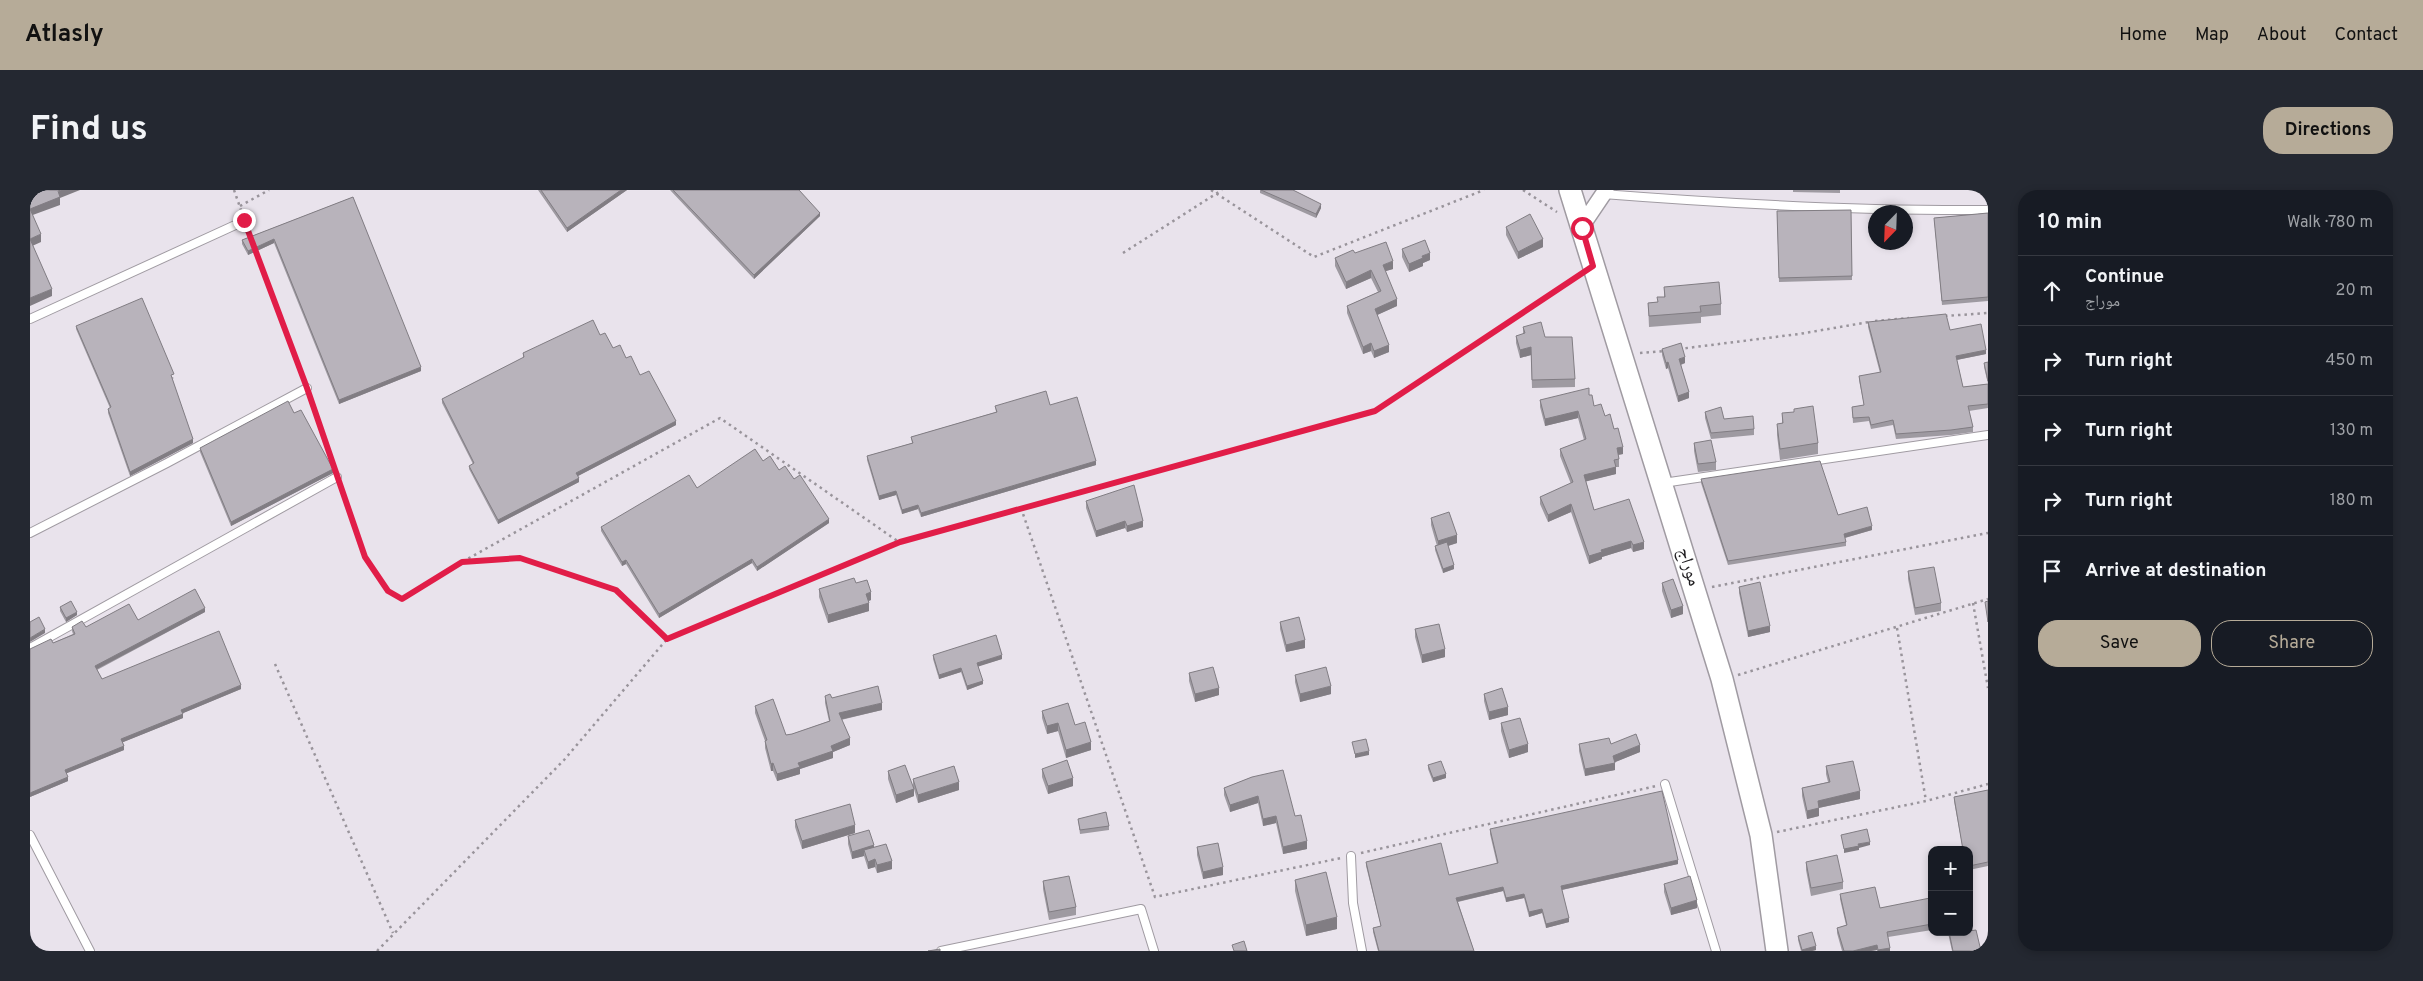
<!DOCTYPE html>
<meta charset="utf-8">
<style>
:root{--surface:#171b24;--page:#242831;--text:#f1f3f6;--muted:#9ea1a6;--line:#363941;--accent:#b6ab98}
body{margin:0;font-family:Overpass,"Noto Naskh Arabic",sans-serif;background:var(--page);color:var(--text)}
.controls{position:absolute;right:15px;bottom:15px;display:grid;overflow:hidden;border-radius:10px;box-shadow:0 2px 8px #0003}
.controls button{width:45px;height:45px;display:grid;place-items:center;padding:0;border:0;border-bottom:1px solid var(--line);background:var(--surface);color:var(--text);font:25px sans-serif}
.compass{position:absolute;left:1838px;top:15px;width:45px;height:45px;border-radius:50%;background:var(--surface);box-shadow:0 2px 8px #0003;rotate:203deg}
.stop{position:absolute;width:15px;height:15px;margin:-11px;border:4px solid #e11d48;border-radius:50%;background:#fff}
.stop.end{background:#e11d48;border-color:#fff;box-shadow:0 1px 5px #0008}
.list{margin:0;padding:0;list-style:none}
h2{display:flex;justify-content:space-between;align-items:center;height:65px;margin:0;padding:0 20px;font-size:21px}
h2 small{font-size:16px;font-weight:400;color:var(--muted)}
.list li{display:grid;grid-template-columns:32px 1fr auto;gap:15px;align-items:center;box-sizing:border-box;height:70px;padding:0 20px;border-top:1px solid var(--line)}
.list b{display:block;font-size:19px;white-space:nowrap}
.list p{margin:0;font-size:16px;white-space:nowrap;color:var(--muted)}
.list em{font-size:16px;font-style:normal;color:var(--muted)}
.actions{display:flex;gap:10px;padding:15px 20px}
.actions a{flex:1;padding:11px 0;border:1px solid var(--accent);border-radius:20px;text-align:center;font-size:18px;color:var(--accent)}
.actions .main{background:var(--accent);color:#111}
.icon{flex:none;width:28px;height:28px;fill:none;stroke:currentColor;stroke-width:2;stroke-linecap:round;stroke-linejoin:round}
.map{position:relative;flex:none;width:1958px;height:761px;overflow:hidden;border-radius:20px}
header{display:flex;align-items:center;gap:30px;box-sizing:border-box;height:70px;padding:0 25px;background:var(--accent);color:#111}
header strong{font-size:24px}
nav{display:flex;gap:28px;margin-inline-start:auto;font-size:18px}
.intro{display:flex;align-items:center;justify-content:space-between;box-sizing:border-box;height:120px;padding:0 30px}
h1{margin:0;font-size:35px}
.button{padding:12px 22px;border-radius:20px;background:var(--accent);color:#111;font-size:18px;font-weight:700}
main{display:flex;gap:30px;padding:0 30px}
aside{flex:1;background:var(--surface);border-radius:20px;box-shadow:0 2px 8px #0003}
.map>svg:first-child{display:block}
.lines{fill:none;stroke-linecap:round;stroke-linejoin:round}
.service-casing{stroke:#a09ba2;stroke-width:10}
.minor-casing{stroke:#a09ba2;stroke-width:18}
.secondary-casing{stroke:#a09ba2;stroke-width:24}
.path{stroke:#99949b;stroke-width:2.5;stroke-dasharray:2.5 4;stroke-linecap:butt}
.service{stroke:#fff;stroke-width:8}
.minor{stroke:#fff;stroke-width:15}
.secondary{stroke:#fff;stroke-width:21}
.wall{fill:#9e9aa1}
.shaded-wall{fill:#817d83}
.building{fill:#b8b3bb;stroke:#817d83}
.route{stroke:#e11d48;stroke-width:6}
.labels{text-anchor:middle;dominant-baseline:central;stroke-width:4;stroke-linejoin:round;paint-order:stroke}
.street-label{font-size:18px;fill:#1f1d20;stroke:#fff}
</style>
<header>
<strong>Atlasly</strong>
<nav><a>Home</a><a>Map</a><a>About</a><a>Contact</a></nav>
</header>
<div class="intro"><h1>Find us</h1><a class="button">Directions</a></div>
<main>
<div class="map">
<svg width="1958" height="761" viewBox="0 0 1958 761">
<rect width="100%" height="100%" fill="#e9e3ec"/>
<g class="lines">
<defs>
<path id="service" d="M1573 4C1701 14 1829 21 1958 20
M0 129 214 31
M1633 293 1958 245
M0 343 137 273 277 198
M0 458 307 287
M1635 594 1686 761
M0 645 60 761
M1321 666 1323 713 1332 761
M911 761 1111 719 1124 761"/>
<path id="minor" d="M1551 37 1576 0"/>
<path id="secondary" d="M1540 0 1692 489 1731 645 1747 761"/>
</defs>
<!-- service casing -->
<use href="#service" class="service-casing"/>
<!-- minor casing -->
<use href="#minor" class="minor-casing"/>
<!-- secondary casing -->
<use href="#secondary" class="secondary-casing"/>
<!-- path -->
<path class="path" d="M204 0 211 20
M1181 0 1284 67 1454 0
M1493 0 1527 22
M210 16 239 0
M225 58 273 189
M1093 63 1192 0
M1915 126 1958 123
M1845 131 1879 128
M1649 159 1769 144 1839 132
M1610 163 1634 161
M280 208 303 276
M311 298 335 367 358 401 372 409 432 372 690 228 869 352
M991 318 1125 707 1311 668
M434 372 490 368 586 400 637 449
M1682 397 1958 343
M1943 413 1958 498
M1867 438 1896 611
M245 474 363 743
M1708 485 1958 409
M1747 642 1896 611 1958 594
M1331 663 1626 596
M347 761 534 570 637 449 870 352 1345 221 1549 85"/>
<!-- service -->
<use href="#service" class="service"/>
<!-- minor -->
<use href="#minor" class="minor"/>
<!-- secondary -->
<use href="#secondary" class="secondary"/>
</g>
<!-- wall -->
<path class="wall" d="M508 0H597L537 42Z
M640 0H769L790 26 724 89Z
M1230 0H1263L1291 18 1286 28 1230 3Z
M1763 0H1810V3L1763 2Z
M323 7 391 181 309 214 244 53 218 65 212 54V50Z
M1821 20 1822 90 1749 92 1747 21Z
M1958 23V111L1912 115 1904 28Z
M1476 37 1513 57 1488 69 1476 45Z
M1372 59 1400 70 1393 73V76L1379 82 1372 67Z
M1325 63 1363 79 1355 81 1367 116 1347 125 1359 162 1344 168 1341 161 1333 164 1317 123V116L1348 102 1341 88 1316 99 1305 76V68Z
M1634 97 1691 114V125L1671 127V133L1619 137 1618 113 1627 112 1634 107Z
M1838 132 1920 140 1956 164 1927 170 1933 197 1958 194 1954 177V173L1958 172V218L1939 221 1943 237V242L1921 245 1866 249 1863 235 1841 239 1839 231 1823 233 1822 217 1834 215 1829 190V186L1850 183 1838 137Z
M46 136 144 188 142 189 163 253 100 286 78 223V219L80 218 46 139Z
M1493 137 1515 147 1545 189V197L1502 198 1501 165 1490 168 1486 153V146L1493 144Z
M570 145 583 158 596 168 610 185 646 235 548 286 549 292 468 334 439 279V276L443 274 412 213V209L493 168V163Z
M1632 159 1655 173 1651 175 1659 208 1648 212 1638 178 1636 179 1632 165Z
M1559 205 1564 216 1575 226 1593 264 1588 265 1589 269V277H1586V284L1556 291 1564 320 1614 359 1603 362 1601 358 1572 367V369L1559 374 1541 322 1518 332 1510 314V307L1541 294 1530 266V259L1554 250 1548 228 1515 236 1510 217V210Z
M1020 215 1066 275 891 327 888 319 872 324 866 305 849 310 837 270V266L882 253 881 247 966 222 965 216Z
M1675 222 1694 229 1724 239V245L1681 249 1675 228Z
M264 223 303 283 201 336 170 262V258Z
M1752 223 1788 253V264L1750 270 1747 245V234L1752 233Z
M1664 253 1686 272V280L1668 282 1664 261Z
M733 271 764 289 799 333 727 381 722 373 629 428 596 374 592 376 571 341V337Z
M1671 289 1808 325 1842 340 1815 348 1816 352V356L1698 375 1671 293Z
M1056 311 1113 337 1097 342 1095 338 1066 347 1056 318Z
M1401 328 1427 353 1418 356 1424 379 1413 383 1405 360V356H1407L1401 335Z
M1878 381 1911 413V421L1885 425 1878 389Z
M826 393 841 410 838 411 839 421 798 433 789 407V399Z
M1632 393 1653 424 1641 428 1632 401Z
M1709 397 1740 442 1718 447 1709 403Z
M30 417 47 425 36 432 30 421Z
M175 422 67 480 72 489 211 499 153 523V528L93 552 94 560 36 583 38 591 0 607 23 453 43 444 42 441V437H56Z
M1250 432 1275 458 1256 462 1250 439Z
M1385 439 1415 467 1392 473 1385 447Z
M903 465 972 469 948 476 953 494 937 500 931 482 909 489 903 469Z
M1159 483 1189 505 1165 512 1159 491Z
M1265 485 1301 504 1270 512 1265 492Z
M1454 504 1478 525 1459 530 1454 511Z
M795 506 852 520 811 530 820 555 803 562V568L770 579V584L747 591 743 581H741L735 558V551L725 523V516L756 545 762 544 799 531 795 513Z
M1012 521 1045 535 1061 560 1036 568 1028 541 1017 544 1012 528Z
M1471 533 1498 562 1479 568 1471 541Z
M1549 554H1581L1610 562 1585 572V580L1555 586 1549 561Z
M1398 575 1416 588 1403 592 1398 579Z
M1796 576 1830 609 1789 618V626L1777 629 1772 606V598L1798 592 1796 584Z
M1012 579 1043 596 1018 604 1012 587Z
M858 581 883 597V589L929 600 888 613 884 599V606L866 613 858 589Z
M1222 587 1265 626 1277 659 1253 664 1246 633 1233 636 1228 613 1200 622 1194 605V598Z
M1958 600V676L1939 680V660H1933L1924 611V607Z
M1048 629 1079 636V640L1050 644Z
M765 630 825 643 772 659 765 637Z
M1460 639 1648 674 1532 700 1539 732 1516 738 1512 723 1499 727 1494 708 1476 712 1473 701 1428 712 1444 761H1348L1343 742V738L1351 736 1336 676V672L1419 685 1467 674 1460 644Z
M818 646 844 657 862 679 847 683 845 677 838 679 834 666 822 669 818 654Z
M1167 657 1193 685 1173 689 1167 665Z
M1776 672 1813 692V699L1781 706 1776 680Z
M1265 690 1307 739 1276 746 1265 701Z
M1013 691 1046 717V725L1019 730 1013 699Z
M1634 694 1667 718 1641 725 1634 702Z
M1899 702H1902V740L1858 747 1860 761H1847V760L1841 761H1812L1807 743V738L1816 735 1810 709V704L1850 718 1899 709Z
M1907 742H1939L1951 761H1922L1918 743 1907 745Z
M1768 746 1786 760 1782 761H1771L1768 750Z"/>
<!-- shaded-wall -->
<path class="shaded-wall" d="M31 0H50L30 8V15L0 26V19Z
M591 0H597L537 42V38Z
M1291 14V18L1286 28V24Z
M790 23V26L724 89V85Z
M11 44V52L0 57V49Z
M244 49V53L218 65V61Z
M1513 49V57L1488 69V62Z
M1400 63V70L1393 73V76L1379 82V74L1392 66Z
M1363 71V79L1353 82V75Z
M1341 80V88L1316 99V92Z
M22 99V106L0 116V108Z
M1367 109V116L1345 126V119Z
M1341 153V161L1333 164V157Z
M1359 155V162L1344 168V161Z
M1501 157V165L1490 168V160Z
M1956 160V164L1926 170V166Z
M1655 167V173L1649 175V169Z
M1638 172V178L1636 179V173Z
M391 177V181L309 214V210Z
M1659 202V208L1648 212V206Z
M1548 221V228L1515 236V229Z
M646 231V235L546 287V283Z
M163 249V253L100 286V282Z
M1593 257V264L1587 265V258Z
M1066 271V275L891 327V323Z
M1586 277V284L1554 292V285Z
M303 279V283L201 336V332Z
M549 288V292L468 334V330Z
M866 301V305L849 310V306Z
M1541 314V322L1518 332V325Z
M888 315V319L872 324V320Z
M799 329V333L727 381V377Z
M1095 331V338L1066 347V341Z
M1113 331V337L1097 342V336Z
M1842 336V340L1814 348V344Z
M1427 345V353L1408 359V351Z
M1601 351V358L1572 367V369L1559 374V366L1571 360Z
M1614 352V359L1603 362V355Z
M722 369V373L629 428V424Z
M596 370V374L592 376V372Z
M1424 375V379L1413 383V379Z
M841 402V410L836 412V404Z
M839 413V421L798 433V425Z
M1653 416V424L1641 428V420Z
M175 418V422L65 480V476Z
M47 422V425L36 432V428Z
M1740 436V442L1718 447V441Z
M15 439V443L0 452V448Z
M1275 450V458L1256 462V455Z
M1415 459V467L1392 473V465Z
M972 465V469L947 477V473Z
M931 478V482L909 489V485Z
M953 491V494L937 500V496Z
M211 495V499L151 524V520Z
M1301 496V504L1270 512V504Z
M1189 498V505L1165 512V504Z
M852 513V520L809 530V523Z
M1478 517V525L1459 530V522Z
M153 524V528L91 553V549Z
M1028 533V541L1017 544V536Z
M820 548V555L803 562V568L770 579V584L747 591V584L801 556Z
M1061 552V560L1036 568V560Z
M1498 554V562L1479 568V560Z
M1610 555V562L1583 573V566Z
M94 556V560L35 584V580Z
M1339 561V565L1325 568V564Z
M743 573V581H741V574Z
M1585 573V580L1555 586V579Z
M1416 584V588L1403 592V588Z
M38 587V591L0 607V603Z
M1043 588V596L1018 604V596Z
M929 592V600L888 613V605Z
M884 599V606L866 613V605Z
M1830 601V609L1788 618V611Z
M1228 606V613L1200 622V615Z
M1789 618V626L1777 629V621Z
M1246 626V633L1233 636V629Z
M825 635V643L772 659V651Z
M1277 651V659L1253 664V657Z
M1840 652V655L1829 658V660L1814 663V659L1828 654Z
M844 655V663L834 660V666L822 669V662Z
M845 669V677L838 679V672Z
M1648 670V674L1531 700V696Z
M862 671V679L847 683V675Z
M1193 677V685L1173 689V682Z
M1473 697V701L1426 712V708Z
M1494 704V708L1476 712V708Z
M1667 710V718L1641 725V718Z
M1512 719V723L1499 727V722Z
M1307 727V739L1276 746V735Z
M1539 728V732L1516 738V734Z
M1907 742H1918V743L1907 745Z
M1847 755V760L1841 761H1823Z
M1786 756V760L1782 761H1772V760Z
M1860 758V761H1848V760Z"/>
<!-- building -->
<path class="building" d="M0 0H31L28 1 30 7 0 19Z
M511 0H591L537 38Z
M643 0H769L790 23 724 85Z
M1231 0H1263L1291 14 1286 24Z
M323 7 391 177 309 210 244 49 218 61 212 50Z
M0 19 11 44 0 49 22 99 0 108Z
M1821 20 1822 86 1749 88 1747 21Z
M1958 23V107L1912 111 1904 28Z
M1500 24 1513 49 1488 62 1476 37Z
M1395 50 1400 63 1392 66 1393 68 1379 74 1372 59Z
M1356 52 1363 71 1353 75 1367 109 1345 119 1359 155 1344 161 1341 153 1333 157 1317 116 1351 101 1341 80 1316 92 1305 68 1323 60 1325 63Z
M1689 92 1691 114 1670 116 1671 122 1619 126 1618 113 1628 112 1627 107H1635L1634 97Z
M112 108 144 184 141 185 163 249 100 282 78 219 81 217 46 136Z
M1916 124 1920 140 1951 134 1956 160 1926 166 1933 197 1958 194V214L1938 216 1943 237 1921 240 1866 244 1863 230 1841 235 1839 227 1823 228 1822 217 1834 215 1829 186 1851 182 1838 132Z
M563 130 570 145 575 143 583 158 590 155 596 168 601 166 610 185 619 181 646 231 546 283 549 288 468 330 439 276 444 273 412 209 494 167 493 163Z
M1511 132 1515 147H1542L1545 189 1502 190 1501 157 1490 160 1486 146 1495 143 1493 137Z
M1651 153 1655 167 1649 169 1659 202 1648 206 1638 172 1636 173 1632 159Z
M1958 172V191L1954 173Z
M1559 198V205H1562L1564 216 1571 214 1575 226 1580 224 1584 239 1588 238 1593 257 1587 258 1589 269 1584 270 1586 277 1554 285 1564 320 1599 309 1614 352 1603 355 1601 351 1571 360 1572 362 1559 366 1541 314 1518 325 1510 307 1543 292 1530 259 1556 249 1548 221 1515 229 1510 210Z
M1016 201 1020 215 1047 207 1066 271 891 323 888 315 872 320 866 301 849 306 837 266 883 253 881 247 967 222 965 216Z
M258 211 264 223 271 220 303 279 201 332 170 258Z
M1783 216 1788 253 1750 259 1747 234 1753 233 1752 223 1764 222V219Z
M1691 217 1694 229 1723 226 1724 239 1681 243 1675 222Z
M1681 250 1686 272 1668 274 1664 253Z
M725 259 733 271 740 266 749 280 755 276 764 289 770 285 799 329 727 377 722 369 629 424 596 370 592 372 571 337 659 285 667 298Z
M1790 271 1808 325 1837 317 1842 336 1814 344 1816 352 1698 371 1671 289Z
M1104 295 1113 331 1097 336 1095 331 1066 341 1056 311Z
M1419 322 1427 345 1408 351 1401 328Z
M1417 352 1424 375 1413 379 1405 356Z
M1904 377 1911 413 1885 418 1878 381Z
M824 388 826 393 837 390 841 402 836 404 839 413 798 425 789 399Z
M1643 389 1653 416 1641 420 1632 393Z
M1730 392 1740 436 1718 441 1709 397Z
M165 399 175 418 65 476 72 489 189 441 211 495 151 520 153 524 91 549 94 556 35 580 38 587 0 603V459L21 449 23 453 45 444 42 437 52 431 56 437 99 414 108 430Z
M41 411 47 422 36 428 30 417Z
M1958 411V432L1955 412Z
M9 427 15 439 0 448V432Z
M1269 427 1275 450 1256 455 1250 432Z
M1409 434 1415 459 1392 465 1385 439Z
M966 445 972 465 947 473 953 491 937 496 931 478 909 485 903 465Z
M1183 477 1189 498 1165 504 1159 483Z
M1296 477 1301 496 1270 504 1265 485Z
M848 496 852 513 809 523 820 548 801 556 803 561 768 573 770 577 747 584 743 573 741 574 735 551 737 550 725 516 743 509 756 545 762 544 800 531 795 506 800 504 802 508Z
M1472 498 1478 517 1459 522 1454 504Z
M1038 513 1045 535 1055 532 1061 552 1036 560 1028 533 1017 536 1012 521Z
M1490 528 1498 554 1479 560 1471 533Z
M1606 544 1610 555 1583 566 1585 573 1555 579 1549 554 1579 548 1581 554Z
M1336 549 1339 561 1325 564 1322 552Z
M1037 570 1043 588 1018 596 1012 579Z
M1411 571 1416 584 1403 588 1398 575Z
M1823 571 1830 601 1788 611 1789 618 1777 621 1772 598 1800 592 1796 576Z
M875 575 884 599 866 605 858 581Z
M924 576 929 592 888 605 883 589Z
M1253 580 1265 626 1271 625 1277 651 1253 657 1246 626 1233 629 1228 606 1200 615 1194 598 1222 587Z
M1958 600V672L1939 676V660H1933L1924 607Z
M1632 601 1648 670 1531 696 1539 728 1516 734 1512 719 1499 722 1494 704 1476 708 1473 697 1426 708 1444 761H1349L1343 738 1351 736 1336 672 1411 653 1419 685 1468 673 1460 639Z
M820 614 825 635 772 651 765 630Z
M1076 622 1079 636 1050 640 1048 629Z
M1837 639 1840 652 1828 654 1829 656 1814 659 1811 645Z
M839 640 844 655 822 662 818 646Z
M1188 653 1193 677 1173 682 1167 657Z
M856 654 862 671 847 675 845 669 838 672 834 660Z
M1807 665 1813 692 1781 698 1776 672Z
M1296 682 1307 727 1276 735 1265 690Z
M1039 686 1046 717 1019 722 1013 691Z
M1660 686 1667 710 1641 718 1634 694Z
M1845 697 1850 718 1900 708 1899 702H1902V734L1857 742 1860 758 1848 760 1847 755 1823 761H1814L1807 738 1817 735 1810 704Z
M1946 740 1951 761H1923L1919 742H1939V741Z
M1782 742 1786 756 1772 760 1768 746Z
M1214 751 1217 761H1204L1202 755Z
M910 759V761H898Z"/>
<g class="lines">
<!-- route -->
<path class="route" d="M214 30 277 198 335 367 358 401 372 409 432 372 490 368 586 400 637 449 870 352 1345 221 1563 76 1552 38"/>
</g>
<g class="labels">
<!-- street labels -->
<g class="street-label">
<text transform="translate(1658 377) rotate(72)">موراج</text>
</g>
</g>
</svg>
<div class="controls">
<button>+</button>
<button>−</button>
</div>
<svg class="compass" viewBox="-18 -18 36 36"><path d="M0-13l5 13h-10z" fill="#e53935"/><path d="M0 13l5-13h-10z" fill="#9ea1a6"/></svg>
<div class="stop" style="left:1552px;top:38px"></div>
<div class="stop end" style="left:214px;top:30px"></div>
</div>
<aside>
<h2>10 min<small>Walk · 780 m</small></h2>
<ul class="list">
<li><svg class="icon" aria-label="ahead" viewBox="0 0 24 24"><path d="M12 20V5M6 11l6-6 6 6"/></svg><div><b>Continue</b><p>موراج</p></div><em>20 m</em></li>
<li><svg class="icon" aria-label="right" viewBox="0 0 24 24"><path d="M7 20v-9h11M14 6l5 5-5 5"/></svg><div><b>Turn right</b></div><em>450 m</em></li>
<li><svg class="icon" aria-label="right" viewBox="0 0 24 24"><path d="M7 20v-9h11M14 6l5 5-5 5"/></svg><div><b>Turn right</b></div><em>130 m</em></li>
<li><svg class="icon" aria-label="right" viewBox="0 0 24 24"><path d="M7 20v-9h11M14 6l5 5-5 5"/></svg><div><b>Turn right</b></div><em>180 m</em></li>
<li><svg class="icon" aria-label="arrive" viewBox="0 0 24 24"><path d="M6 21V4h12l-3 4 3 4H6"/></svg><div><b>Arrive at destination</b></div></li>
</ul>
<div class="actions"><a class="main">Save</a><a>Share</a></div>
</aside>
</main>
